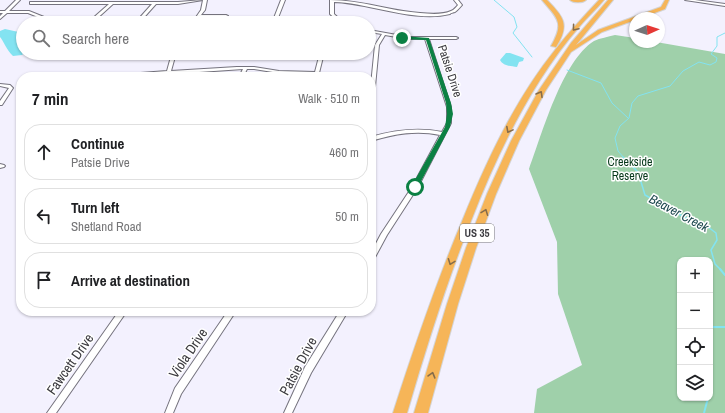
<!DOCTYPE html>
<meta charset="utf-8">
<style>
:root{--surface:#fff;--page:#f6f6f6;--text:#202124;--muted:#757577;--line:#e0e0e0}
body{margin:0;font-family:"Archivo Narrow",sans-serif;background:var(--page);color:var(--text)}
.controls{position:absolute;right:12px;bottom:12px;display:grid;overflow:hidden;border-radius:8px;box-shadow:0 1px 3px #0004}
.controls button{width:36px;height:36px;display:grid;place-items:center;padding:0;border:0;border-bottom:1px solid var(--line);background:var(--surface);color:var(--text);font:20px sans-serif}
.compass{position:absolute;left:629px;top:12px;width:36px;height:36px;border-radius:50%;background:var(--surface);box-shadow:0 1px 3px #0004;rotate:87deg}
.stop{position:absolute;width:12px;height:12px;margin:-9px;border:3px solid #0b8043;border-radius:50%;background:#fff}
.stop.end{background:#0b8043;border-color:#fff;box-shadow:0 1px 4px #0008}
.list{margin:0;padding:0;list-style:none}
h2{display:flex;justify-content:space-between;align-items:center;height:52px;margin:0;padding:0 16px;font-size:17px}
h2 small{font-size:13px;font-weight:400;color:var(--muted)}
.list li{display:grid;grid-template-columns:26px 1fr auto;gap:12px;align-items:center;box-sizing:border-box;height:56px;margin:0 8px 8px;padding:0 8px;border:1px solid var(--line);border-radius:16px}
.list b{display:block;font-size:15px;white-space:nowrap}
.list p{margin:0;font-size:13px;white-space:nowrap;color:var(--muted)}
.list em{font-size:13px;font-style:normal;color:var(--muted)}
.icon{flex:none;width:22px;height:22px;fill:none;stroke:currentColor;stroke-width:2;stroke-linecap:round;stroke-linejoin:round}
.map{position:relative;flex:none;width:725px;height:413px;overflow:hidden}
.search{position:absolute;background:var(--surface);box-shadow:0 1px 3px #0004;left:16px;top:16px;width:360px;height:44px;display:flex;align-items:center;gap:10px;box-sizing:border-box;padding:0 14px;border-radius:22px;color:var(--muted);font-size:15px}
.panel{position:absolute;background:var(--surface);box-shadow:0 1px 3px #0004;left:16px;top:72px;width:360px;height:244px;border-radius:16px}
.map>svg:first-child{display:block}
.green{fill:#9fd0aa;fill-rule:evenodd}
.water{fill:#83e3f1}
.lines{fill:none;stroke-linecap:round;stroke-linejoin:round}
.stream-far2{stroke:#83e3f1;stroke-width:1}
.stream-far1{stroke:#83e3f1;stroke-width:1.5}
.stream{stroke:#83e3f1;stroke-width:2}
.minor-casing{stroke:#75737e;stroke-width:2}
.highway-casing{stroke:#d4d4d5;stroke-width:2}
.minor{fill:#fff;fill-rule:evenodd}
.highway{fill:#f6b558;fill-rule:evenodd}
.oneway{stroke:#866c4a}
.route{fill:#0b8043}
.labels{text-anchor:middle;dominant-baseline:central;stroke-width:3;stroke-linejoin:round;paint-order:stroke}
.shield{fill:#fff;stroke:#767679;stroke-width:1}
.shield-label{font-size:11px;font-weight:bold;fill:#3c3b40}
.street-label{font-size:12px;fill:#3c3b40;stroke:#fff}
.park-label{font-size:12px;fill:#06381a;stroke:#fff}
.water-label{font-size:13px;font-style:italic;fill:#1a464c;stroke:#fff}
.near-street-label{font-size:14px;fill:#3c3b40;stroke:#fff}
</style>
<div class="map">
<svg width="725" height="413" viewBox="0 0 725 413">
<rect width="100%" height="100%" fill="#f3f1fe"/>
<!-- green -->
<path class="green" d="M615 35 635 38V42H656L725 54V413H534L537 389 582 365 558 294 557 242 529 169C542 134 562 61 594 41 600 38 608 37 615 35ZM680 260H710V398H680Z"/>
<!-- water -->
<path class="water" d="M5 29 23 33 24 53 22 55 13 56C7 51 3 40 0 37V31Z
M506 53H510L524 58 523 61 519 62 517 67C511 66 503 66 500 60Z"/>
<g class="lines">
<!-- stream-far2 -->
<path class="stream-far2" d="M494 0 514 17 517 27 513 33 532 57
M567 70 601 83 612 103 628 118
M624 158 618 151 615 138 620 126 629 118 632 103 638 96 670 86 683 71 699 62 710 65 716 62 717 58 711 54 717 46V37L725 33"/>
<!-- stream-far1 -->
<path class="stream-far1" d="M623 157 638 172 645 195 684 217 704 224 716 233 717 240 711 250 715 264 721 270"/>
<!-- stream -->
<path class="stream" d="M720 269 725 275
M710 327H725
M710 390V392
M704 413 708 398"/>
<defs>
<path id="minor" d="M16 0H20L9 11H29L49 19H92L109 4H30V2H178L203 0 178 4H156L139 23H135L152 4H113L92 23H88L90 21H48L28 13H7L0 19V16L3 13H0V11H5Z
M203 0H207L205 10 201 15H226L228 16 226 17H200L196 23H192L201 10Z
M281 0H285L276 23H272Z
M330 0C361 0 390 11 420 13 430 14 442 15 451 11 454 10 456 7 458 5L454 0H458L462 5C460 7 458 10 455 12 455 12 450 13 450 14 415 23 370 3 334 2V14L344 23H340L330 14Z
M685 0H695L725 4V6Z
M369 30 408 37H456L458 38 456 39H429L451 107V123L418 187 387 235 373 261 371 262V253L381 234 412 187 440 135C416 130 394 134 371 141V137C395 130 417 127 442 132L447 123V107L425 39H408L385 35 379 45 374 97 371 98V85L375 45 382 34 369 32Z
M172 53H176L171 71 237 67H254L279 71 315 72 320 53H324L318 77H314L315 74 279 73 254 69H247L243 77H239L243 69 170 74 169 77H165L166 74 120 77H99L101 76 167 71Z
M0 84 10 85 13 88 2 105H0V101L9 88 0 86Z
M0 164 4 165 5 166 4 167 0 168Z
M119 311H127L56 413H47Z
M228 311H236L181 394 173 413H165L175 388Z
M340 311H348L311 373 292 413H284L305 367Z"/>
<path id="highway" d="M542 0H547C564 17 570 25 556 47L551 46C565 22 557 18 542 0Z
M570 0H586C583 3 573 3 570 0Z
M599 0H604C597 9 587 17 580 26 565 43 552 61 540 80 512 124 490 172 471 221 446 284 426 348 407 413H393C414 348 436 283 463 219 487 160 515 100 555 50 569 32 584 16 599 0Z
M608 0H613L576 45 598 30 661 7 665 0H669L665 9 641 18H635V20L602 32 571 52 546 90 519 141 496 194 476 248 458 304 428 413H414L447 304 466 248 487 194 511 141 539 90 571 43Z"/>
</defs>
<!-- minor casing -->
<use href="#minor" class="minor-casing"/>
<!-- highway casing -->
<use href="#highway" class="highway-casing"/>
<!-- minor -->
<use href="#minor" class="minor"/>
<!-- highway -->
<use href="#highway" class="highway"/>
</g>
<!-- one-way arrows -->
<defs><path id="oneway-chevron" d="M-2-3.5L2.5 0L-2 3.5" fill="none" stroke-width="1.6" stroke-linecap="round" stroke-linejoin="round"/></defs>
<g class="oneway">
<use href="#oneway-chevron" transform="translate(575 28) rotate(130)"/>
<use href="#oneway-chevron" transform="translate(540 94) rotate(-60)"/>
<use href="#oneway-chevron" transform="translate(509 130) rotate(118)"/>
<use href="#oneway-chevron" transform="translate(485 212) rotate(-69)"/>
<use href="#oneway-chevron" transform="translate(451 262) rotate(111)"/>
<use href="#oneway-chevron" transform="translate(432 375) rotate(-74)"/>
</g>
<!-- route -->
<path class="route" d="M402 36 429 38 451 103 453 114 450 127 418 187 415 189 411 187 445 127 447 114 446 103 426 40 401 39Z"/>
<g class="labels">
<!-- shield labels -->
<rect class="shield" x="460" y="224" width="34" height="18" rx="3"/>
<g class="shield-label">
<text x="477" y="233">US 35</text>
</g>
<!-- street labels -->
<g class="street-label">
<text transform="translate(450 71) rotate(72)">Patsie Drive</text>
</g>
<!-- park labels -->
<g class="park-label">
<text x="630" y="162">Creekside<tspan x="630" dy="14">Reserve</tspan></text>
</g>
<!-- water labels -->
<g class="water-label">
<text transform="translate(679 213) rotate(28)">Beaver Creek</text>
</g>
<!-- near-street labels -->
<g class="near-street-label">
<text transform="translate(188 353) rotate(-56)">Viola Drive</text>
<text transform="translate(70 364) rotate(-55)">Fawcett Drive</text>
<text transform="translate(298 366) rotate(-62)">Patsie Drive</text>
</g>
</g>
</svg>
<div class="controls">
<button>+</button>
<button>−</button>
<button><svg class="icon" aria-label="locate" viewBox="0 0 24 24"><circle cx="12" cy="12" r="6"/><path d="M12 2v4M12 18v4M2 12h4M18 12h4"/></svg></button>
<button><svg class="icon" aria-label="layers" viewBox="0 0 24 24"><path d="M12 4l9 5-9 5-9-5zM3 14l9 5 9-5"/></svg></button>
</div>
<svg class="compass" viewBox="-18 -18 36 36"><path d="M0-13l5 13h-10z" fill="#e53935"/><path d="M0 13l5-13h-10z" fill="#757577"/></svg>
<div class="stop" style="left:415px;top:187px"></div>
<div class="stop end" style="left:402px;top:38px"></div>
<div class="search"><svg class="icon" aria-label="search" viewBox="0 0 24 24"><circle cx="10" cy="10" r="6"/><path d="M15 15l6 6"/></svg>Search here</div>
<section class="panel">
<h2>7 min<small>Walk · 510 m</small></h2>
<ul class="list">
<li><svg class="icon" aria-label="ahead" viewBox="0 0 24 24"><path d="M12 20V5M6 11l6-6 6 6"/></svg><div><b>Continue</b><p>Patsie Drive</p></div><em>460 m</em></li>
<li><svg class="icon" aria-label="left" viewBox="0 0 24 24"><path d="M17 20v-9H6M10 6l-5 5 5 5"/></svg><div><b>Turn left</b><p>Shetland Road</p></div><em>50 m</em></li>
<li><svg class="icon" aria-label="arrive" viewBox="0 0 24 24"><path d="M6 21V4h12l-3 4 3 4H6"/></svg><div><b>Arrive at destination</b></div></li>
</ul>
</section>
</div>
